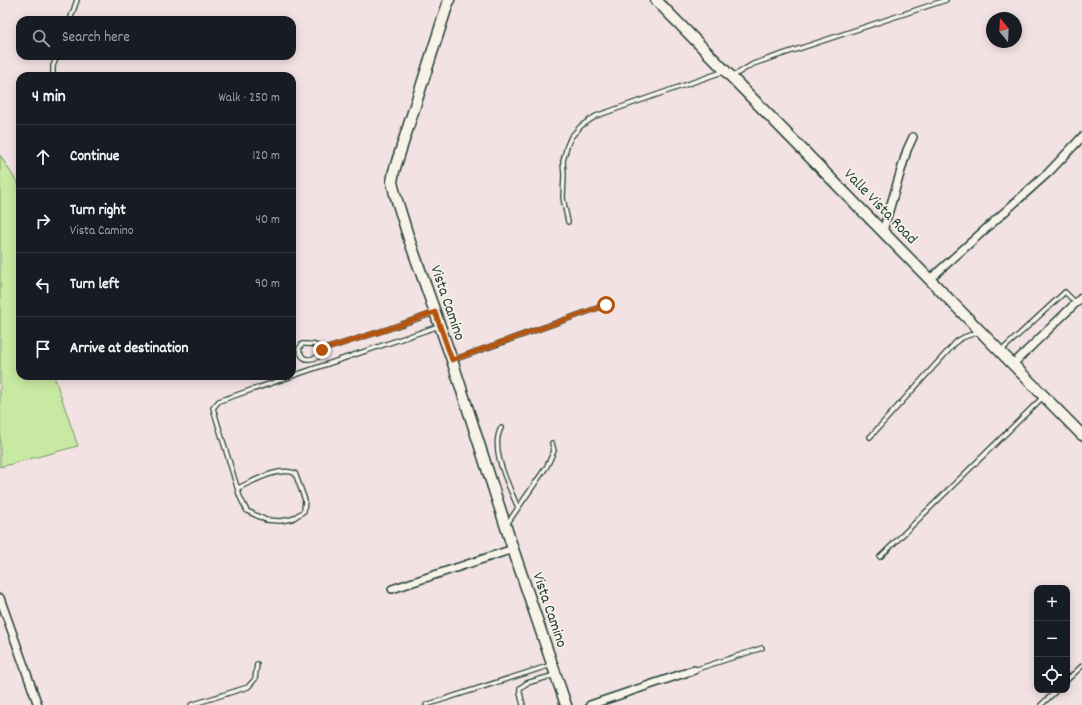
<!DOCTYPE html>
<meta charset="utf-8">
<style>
:root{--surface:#171b24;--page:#242831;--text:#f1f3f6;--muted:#9ea1a6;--line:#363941}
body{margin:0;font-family:Dekko,sans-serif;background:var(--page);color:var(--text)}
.controls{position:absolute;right:12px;bottom:12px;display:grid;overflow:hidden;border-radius:8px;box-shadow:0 2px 10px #0003}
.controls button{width:36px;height:36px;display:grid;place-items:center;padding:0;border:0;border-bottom:1px solid var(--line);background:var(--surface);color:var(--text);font:20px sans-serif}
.compass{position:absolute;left:986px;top:12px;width:36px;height:36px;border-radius:50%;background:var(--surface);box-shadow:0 2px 10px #0003;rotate:342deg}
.stop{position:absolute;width:12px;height:12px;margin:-9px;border:3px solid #b45309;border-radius:50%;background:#fff}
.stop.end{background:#b45309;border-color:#fff;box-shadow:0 1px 4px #0008}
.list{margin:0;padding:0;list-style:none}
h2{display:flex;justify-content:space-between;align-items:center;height:52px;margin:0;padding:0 16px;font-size:17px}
h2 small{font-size:13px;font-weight:400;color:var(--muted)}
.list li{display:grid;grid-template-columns:26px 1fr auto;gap:12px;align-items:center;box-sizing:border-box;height:64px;padding:0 16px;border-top:1px solid var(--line)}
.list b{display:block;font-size:15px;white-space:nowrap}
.list p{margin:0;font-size:13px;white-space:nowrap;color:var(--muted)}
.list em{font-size:13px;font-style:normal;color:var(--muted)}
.icon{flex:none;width:22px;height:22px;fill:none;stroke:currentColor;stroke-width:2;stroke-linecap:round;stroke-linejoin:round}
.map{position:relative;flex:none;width:1082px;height:705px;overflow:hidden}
.search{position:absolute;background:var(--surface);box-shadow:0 2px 10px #0003;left:16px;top:16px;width:280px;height:44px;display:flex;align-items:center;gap:10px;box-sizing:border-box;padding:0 14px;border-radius:12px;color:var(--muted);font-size:15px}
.panel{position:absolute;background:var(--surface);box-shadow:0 2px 10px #0003;left:16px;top:72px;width:280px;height:308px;border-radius:12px}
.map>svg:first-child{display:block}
.green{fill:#c8e9a1;stroke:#74936a}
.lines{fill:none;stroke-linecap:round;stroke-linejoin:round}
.lane-casing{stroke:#1f3d34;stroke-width:6}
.street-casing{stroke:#1f3d34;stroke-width:10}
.secondary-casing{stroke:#1f3d34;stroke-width:13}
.lane{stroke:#f7f3e8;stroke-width:3.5}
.street{stroke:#f7f3e8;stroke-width:7}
.secondary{stroke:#f7f3e8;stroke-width:10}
.route{stroke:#b45309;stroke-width:5}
.labels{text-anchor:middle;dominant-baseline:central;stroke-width:3.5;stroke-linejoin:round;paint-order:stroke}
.street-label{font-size:16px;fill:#1f3d34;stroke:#f7f3e8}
</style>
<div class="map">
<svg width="1082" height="705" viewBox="0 0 1082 705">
<rect width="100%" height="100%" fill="#f3e2e3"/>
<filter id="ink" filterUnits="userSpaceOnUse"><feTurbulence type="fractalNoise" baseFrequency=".025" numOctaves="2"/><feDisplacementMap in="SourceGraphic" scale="8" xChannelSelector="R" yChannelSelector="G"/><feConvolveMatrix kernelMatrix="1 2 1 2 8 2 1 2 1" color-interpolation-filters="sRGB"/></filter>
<g filter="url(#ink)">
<!-- green -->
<path class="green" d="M0 155 20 187V376H54L78 446 0 467Z"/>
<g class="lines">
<defs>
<path id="lane" d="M70 20 77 0
M53 76V66L57 56
M733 76 753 64 946 0
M568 222 563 198 564 175 563 161 567 146 571 137 581 126 596 116 725 71
M322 350 318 357C307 361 302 360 299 349L302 344C309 344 317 343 322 350L388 329 434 313
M1001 351 1065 292 1076 303
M453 360 606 305
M501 428C489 450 510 487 518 508
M870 437 957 341 964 337 979 332
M238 488C254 481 277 467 295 473L305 500 304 511 292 519 280 521 266 520 247 511 240 497 213 408 219 401 439 326
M507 524 547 466 554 451 552 443
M880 557 1043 397
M694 670 762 648
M1067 680 1082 666
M191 705 248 687 255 679 257 664
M426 705 551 665
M523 705 520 693V688L527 683 555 675
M1041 705 1057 690"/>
<path id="street" d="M883 231 907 150 913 137
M930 279 1049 172 1082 137
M1013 364 1082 297
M392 589 513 549
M0 598 38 705
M590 705 694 670"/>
<path id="secondary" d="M449 0 394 171 392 182 395 194 409 239 452 360 513 549 566 705
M656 0 1082 435"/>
</defs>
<!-- lane casing -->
<use href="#lane" class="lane-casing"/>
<!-- street casing -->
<use href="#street" class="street-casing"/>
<!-- secondary casing -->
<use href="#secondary" class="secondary-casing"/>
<!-- lane -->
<use href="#lane" class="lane"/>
<!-- street -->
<use href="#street" class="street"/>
<!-- secondary -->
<use href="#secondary" class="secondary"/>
</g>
</g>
<g class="lines" filter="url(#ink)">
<!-- route -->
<path class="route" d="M322 350 388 329 435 312 452 360 606 305"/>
</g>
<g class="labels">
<!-- street labels -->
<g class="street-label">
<text transform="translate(880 207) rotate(46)">Valle Vista Road</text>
<text transform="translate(447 303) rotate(71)">Vista Camino</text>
<text transform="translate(549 610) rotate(71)">Vista Camino</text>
</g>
</g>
</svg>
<div class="controls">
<button>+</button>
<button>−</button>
<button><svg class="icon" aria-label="locate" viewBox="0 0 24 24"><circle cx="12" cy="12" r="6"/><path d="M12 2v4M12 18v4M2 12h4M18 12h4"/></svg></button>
</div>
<svg class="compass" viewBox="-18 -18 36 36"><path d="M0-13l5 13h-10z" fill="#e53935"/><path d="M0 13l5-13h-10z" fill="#9ea1a6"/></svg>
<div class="stop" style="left:606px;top:305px"></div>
<div class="stop end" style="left:322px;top:350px"></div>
<div class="search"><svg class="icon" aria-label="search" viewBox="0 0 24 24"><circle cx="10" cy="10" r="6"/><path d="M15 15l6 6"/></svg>Search here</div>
<section class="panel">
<h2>4 min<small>Walk · 250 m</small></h2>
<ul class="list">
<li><svg class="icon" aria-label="ahead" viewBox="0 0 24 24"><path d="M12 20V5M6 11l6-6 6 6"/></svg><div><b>Continue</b></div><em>120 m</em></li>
<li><svg class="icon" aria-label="right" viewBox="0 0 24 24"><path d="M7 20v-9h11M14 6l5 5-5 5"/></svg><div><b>Turn right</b><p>Vista Camino</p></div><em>40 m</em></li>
<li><svg class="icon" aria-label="left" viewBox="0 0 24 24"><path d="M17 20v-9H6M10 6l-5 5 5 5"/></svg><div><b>Turn left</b></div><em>90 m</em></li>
<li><svg class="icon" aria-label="arrive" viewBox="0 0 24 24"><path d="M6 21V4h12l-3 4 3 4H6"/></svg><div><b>Arrive at destination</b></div></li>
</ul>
</section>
</div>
